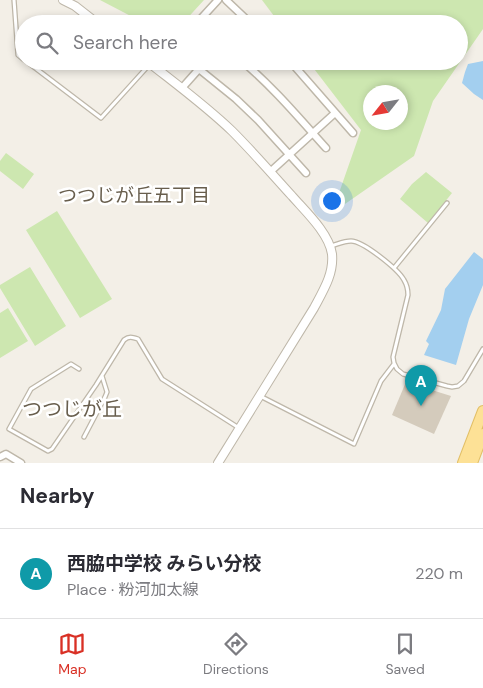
<!DOCTYPE html>
<meta charset="utf-8">
<style>
:root{--surface:#fff;--page:#f2f2f3;--text:#2b2b33;--muted:#7c7c81;--line:#e1e1e2;--accent:#d93025}
body{margin:0;font-family:"DM Sans","Noto Sans JP",sans-serif;background:var(--page);color:var(--text)}
.compass{position:absolute;left:363px;top:85px;width:45px;height:45px;border-radius:50%;background:var(--surface);box-shadow:0 2px 8px #0003;rotate:239deg}
.you{position:absolute;left:331px;top:200px;width:18px;height:18px;margin:-12px;border:4px solid #fff;border-radius:50%;background:#1a73e8;box-shadow:0 0 0 8px #1a73e833}
.badge{display:grid;place-items:center;width:32px;height:32px;border-radius:50%;background:var(--accent);color:#fff;font-size:16px;font-weight:700}
.pin{position:absolute;translate:-50% -41px;filter:drop-shadow(0 1px 2px #0008)}
.pin::after{content:'';position:absolute;top:26px;width:18px;height:15px;background:inherit;clip-path:polygon(0 0,100% 0,50% 100%)}
.list{margin:0;padding:0;list-style:none}
h2{display:flex;justify-content:space-between;align-items:center;height:65px;margin:0;padding:0 20px;font-size:21px}
h2 small{font-size:16px;font-weight:400;color:var(--muted)}
.list li{display:grid;grid-template-columns:32px 1fr auto;gap:15px;align-items:center;box-sizing:border-box;height:90px;padding:0 20px;border-top:1px solid var(--line)}
.list b{display:block;font-size:19px;white-space:nowrap}
.list p{margin:0;font-size:16px;white-space:nowrap;color:var(--muted)}
.list em{font-size:16px;font-style:normal;color:var(--muted)}
.icon{flex:none;width:28px;height:28px;fill:none;stroke:currentColor;stroke-width:2;stroke-linecap:round;stroke-linejoin:round}
.map{position:relative;flex:none;width:483px;height:463px;overflow:hidden}
.search{position:absolute;background:var(--surface);box-shadow:0 2px 8px #0003;left:15px;right:15px;top:15px;height:55px;display:flex;align-items:center;gap:12px;box-sizing:border-box;padding:0 18px;border-radius:28px;color:var(--muted);font-size:19px}
.sheet{height:155px;background:var(--surface)}
nav{display:flex;justify-content:space-around;align-items:center;box-sizing:border-box;height:70px;border-top:1px solid var(--line);background:var(--surface);font-size:14px;color:var(--muted)}
nav a{display:grid;justify-items:center;gap:2px}
nav .on{color:var(--accent)}
.map>svg:first-child{display:block}
.green{fill:#cde7b0;fill-rule:evenodd}
.water{fill:#a3cfef}
.building{fill:#d4cbbc}
.lines{fill:none;stroke-linecap:round;stroke-linejoin:round}
.service-casing{stroke:#beb7a9;stroke-width:5.5}
.minor-casing{stroke:#beb7a9;stroke-width:9}
.tertiary-casing{stroke:#beb7a9;stroke-width:10}
.primary-casing{stroke:#e2bf66;stroke-width:12}
.service{stroke:#fff;stroke-width:3}
.minor{stroke:#fff;stroke-width:6}
.tertiary{stroke:#fff;stroke-width:8}
.primary{stroke:#fde196;stroke-width:10}
.labels{text-anchor:middle;dominant-baseline:central;stroke-width:5;stroke-linejoin:round;paint-order:stroke}
.neighbourhood-label{font-size:19px;fill:#685e4d;stroke:#fff}
.quarter-label{font-size:20px;fill:#685e4d;stroke:#fff}
</style>
<div class="map">
<svg width="483" height="463" viewBox="0 0 483 463">
<rect width="100%" height="100%" fill="#f3efe7"/>
<!-- green -->
<path class="green" d="M100 0H204L182 24H146Z
M262 0H483V29L433 101 414 156 332 213 361 130 308 61H459V24H280ZM370 92H400V122H370Z
M6 153 34 174 23 189 0 171V161Z
M426 172 452 193 428 223 400 199 412 184Z
M57 211 112 299 80 318 26 230Z
M30 267 66 326 35 346 0 288V285Z
M8 308 28 341 0 358V313Z"/>
<!-- water -->
<path class="water" d="M483 61V100L474 94 462 83 465 72 468 64Z
M474 252 483 259V285L469 319 456 365 424 355 429 344 426 341 441 310 445 289Z"/>
<!-- building -->
<path class="building" d="M406 382 451 396 434 434 392 415Z"/>
<g class="lines">
<defs>
<path id="service" d="M14 0 18 55 24 60
M26 61 101 118 150 64
M331 246C338 244 344 241 351 241 363 241 398 269 404 280 407 285 408 289 408 295L393 357 394 363 397 369 403 374 447 386 452 387 458 386 464 381 483 349
M394 268 447 203
M79 369 71 364 31 389 9 429 48 451 52 449 96 385 124 340C129 336 132 337 138 339L162 379 239 428
M260 396 354 444 381 381 394 364
M84 437 105 397 107 392 102 376"/>
<path id="minor" d="M226 0 246 19 241 24
M196 24 218 0
M189 61 236 99 258 120 306 173
M242 61C273 87 299 118 326 148
M290 61 353 133
M182 88 206 61
M270 172 335 113
M0 457 6 454 21 463"/>
<path id="tertiary" d="M63 0 75 6 98 24
M147 61C176 84 206 106 232 131 253 152 272 174 292 196 305 211 329 233 332 254 334 274 323 291 314 308L218 463"/>
<path id="primary" d="M463 463 483 411
M472 463 483 434"/>
</defs>
<!-- service casing -->
<use href="#service" class="service-casing"/>
<!-- minor casing -->
<use href="#minor" class="minor-casing"/>
<!-- tertiary casing -->
<use href="#tertiary" class="tertiary-casing"/>
<!-- primary casing -->
<use href="#primary" class="primary-casing"/>
<!-- service -->
<use href="#service" class="service"/>
<!-- minor -->
<use href="#minor" class="minor"/>
<!-- tertiary -->
<use href="#tertiary" class="tertiary"/>
<!-- primary -->
<use href="#primary" class="primary"/>
</g>
<g class="labels">
<!-- neighbourhood labels -->
<g class="neighbourhood-label">
<text x="134" y="195">つつじが丘五丁目</text>
</g>
<!-- quarter labels -->
<g class="quarter-label">
<text x="72" y="409">つつじが丘</text>
</g>
</g>
</svg>
<svg class="compass" viewBox="-18 -18 36 36"><path d="M0-13l5 13h-10z" fill="#e53935"/><path d="M0 13l5-13h-10z" fill="#7c7c81"/></svg>
<div class="you"></div>
<div class="pin badge" style="left:421px;top:406px;background:#0f9aa8">A</div>
<div class="search"><svg class="icon" aria-label="search" viewBox="0 0 24 24"><circle cx="10" cy="10" r="6"/><path d="M15 15l6 6"/></svg>Search here</div>
</div>
<section class="sheet">
<h2>Nearby<small></small></h2>
<ul class="list">
<li><span class="badge" style="background:#0f9aa8">A</span><div><b>西脇中学校 みらい分校</b><p>Place · 粉河加太線</p></div><em>220 m</em></li>
</ul>
</section>
<nav>
<a class="on"><svg class="icon" aria-label="map" viewBox="0 0 24 24"><path d="M3 6l6-2 6 2 6-2v14l-6 2-6-2-6 2zM9 4v14M15 6v14"/></svg>Map</a>
<a><svg class="icon" aria-label="directions" viewBox="0 0 24 24"><path d="M12 3l9 9-9 9-9-9zM9 14v-3h6M13 9l2 2-2 2"/></svg>Directions</a>
<a><svg class="icon" aria-label="saved" viewBox="0 0 24 24"><path d="M7 4h10v16l-5-4-5 4z"/></svg>Saved</a>
</nav>
